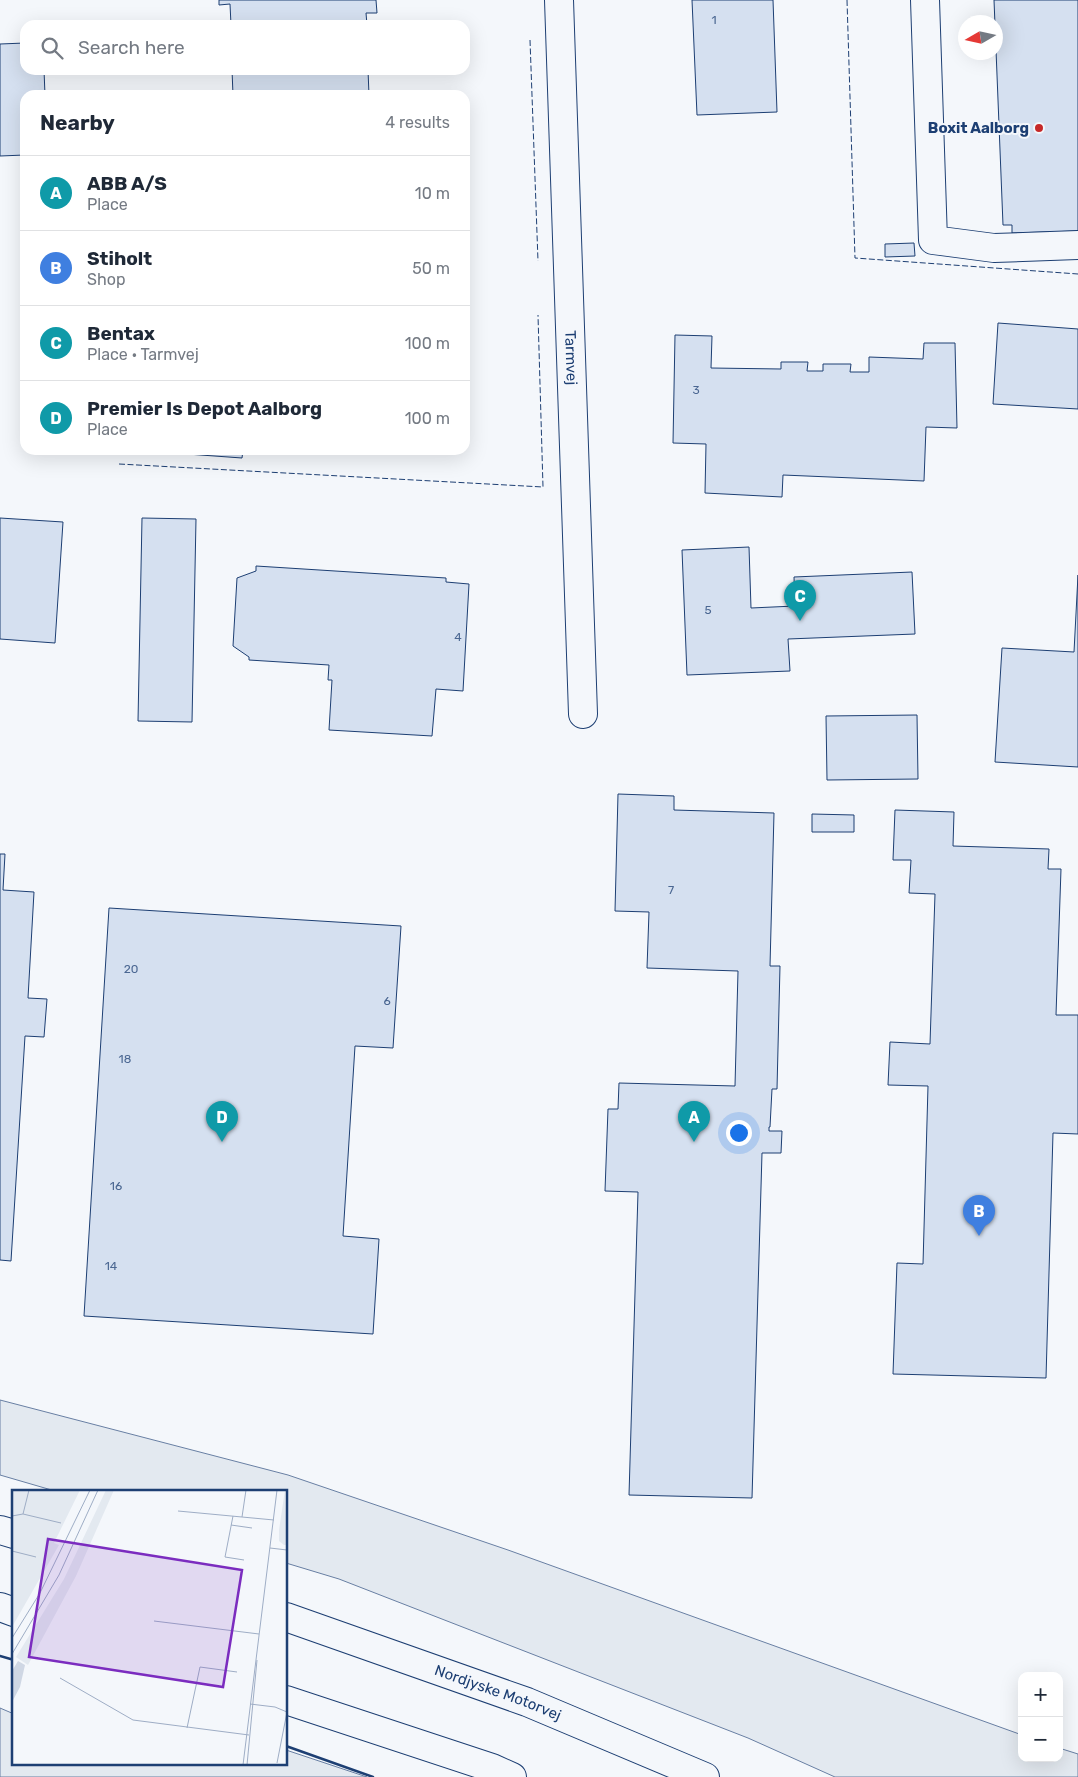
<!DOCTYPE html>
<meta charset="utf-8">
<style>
:root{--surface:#fff;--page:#f2f2f3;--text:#1f2937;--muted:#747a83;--line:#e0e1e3;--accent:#1a73e8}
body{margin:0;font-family:Rubik,sans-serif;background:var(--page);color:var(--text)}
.controls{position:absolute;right:15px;bottom:15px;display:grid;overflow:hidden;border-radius:10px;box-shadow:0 5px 20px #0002}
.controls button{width:45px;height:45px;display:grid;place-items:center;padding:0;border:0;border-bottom:1px solid var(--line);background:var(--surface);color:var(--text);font:25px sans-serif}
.compass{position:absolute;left:958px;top:15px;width:45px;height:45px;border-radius:50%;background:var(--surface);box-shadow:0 5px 20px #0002;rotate:261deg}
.you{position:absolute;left:738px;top:1132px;width:18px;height:18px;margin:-12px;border:4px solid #fff;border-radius:50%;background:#1a73e8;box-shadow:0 0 0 8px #1a73e833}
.badge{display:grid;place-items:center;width:32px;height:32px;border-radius:50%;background:var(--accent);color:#fff;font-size:16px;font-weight:700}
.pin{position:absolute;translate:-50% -41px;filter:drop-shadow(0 1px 2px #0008)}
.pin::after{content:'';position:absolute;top:26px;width:18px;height:15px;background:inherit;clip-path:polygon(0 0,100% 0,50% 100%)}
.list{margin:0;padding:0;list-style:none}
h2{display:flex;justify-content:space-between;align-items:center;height:65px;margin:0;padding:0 20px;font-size:21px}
h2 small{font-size:16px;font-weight:400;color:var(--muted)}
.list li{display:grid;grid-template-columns:32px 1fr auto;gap:15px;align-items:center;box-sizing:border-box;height:75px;padding:0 20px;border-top:1px solid var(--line)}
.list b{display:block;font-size:19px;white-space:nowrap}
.list p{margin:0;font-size:16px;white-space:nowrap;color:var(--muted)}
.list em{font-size:16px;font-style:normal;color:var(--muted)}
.icon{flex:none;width:28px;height:28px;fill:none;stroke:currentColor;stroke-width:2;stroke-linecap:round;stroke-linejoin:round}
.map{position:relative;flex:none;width:1078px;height:1777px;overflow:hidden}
.search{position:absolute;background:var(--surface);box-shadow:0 5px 20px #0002;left:20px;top:20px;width:450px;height:55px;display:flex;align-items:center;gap:12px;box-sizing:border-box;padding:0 18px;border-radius:15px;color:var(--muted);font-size:19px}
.panel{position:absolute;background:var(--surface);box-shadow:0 5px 20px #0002;left:20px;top:90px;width:450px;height:365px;border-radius:15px}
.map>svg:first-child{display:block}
.green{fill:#e3e9f0;stroke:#687fa3}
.building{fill:#d5e0f0;stroke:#1d3f73}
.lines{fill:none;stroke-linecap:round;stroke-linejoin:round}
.minor-casing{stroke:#1d3f73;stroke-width:30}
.highway-casing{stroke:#1d3f73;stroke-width:30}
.minor{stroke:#f4f7fb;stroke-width:28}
.highway{stroke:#f4f7fb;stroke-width:28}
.fence{stroke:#1d3f73;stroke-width:1;stroke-dasharray:6 2.5;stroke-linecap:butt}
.wall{stroke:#1d3f73;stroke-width:2.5}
.poi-dot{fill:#c62828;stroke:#f4f7fb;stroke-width:2}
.labels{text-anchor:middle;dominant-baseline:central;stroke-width:4;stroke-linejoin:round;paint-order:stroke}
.number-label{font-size:12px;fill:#4b6792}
.poi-label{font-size:15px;font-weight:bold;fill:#1d3f73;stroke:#f4f7fb;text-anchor:end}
.street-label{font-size:15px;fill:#1d3f73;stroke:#f4f7fb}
.inset-road{fill:none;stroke:#9eadc5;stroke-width:1}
.view{fill:#7b2cbf;fill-opacity:0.15;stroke:#7b2cbf;stroke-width:2.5}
.inset-edge{fill:none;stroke:#1d3f73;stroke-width:2.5}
</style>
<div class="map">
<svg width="1078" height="1777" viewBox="0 0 1078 1777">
<rect width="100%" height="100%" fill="#f4f7fb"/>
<!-- green -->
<path class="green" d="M0 1400 288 1475 508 1550 1022 1735V1758H1059V1748L1078 1754V1777H835L748 1738 339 1579 286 1563V1491H55L0 1475Z
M0 1708 14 1714V1763H286V1750L367 1777H0Z"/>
<!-- building -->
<path class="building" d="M219 0H376L377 13H366L367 25H231L230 4 219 5Z
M692 0H773L777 112 697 115Z
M994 0H1078V231L1012 233V225H1003Z
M25 43V70H44L45 95H25V155L0 156V44Z
M232 70H368L369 95H233Z
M914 243 915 256 885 257V244Z
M998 323 1078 329V409L993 404Z
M675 335 712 336 711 368 781 369V362H808L807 371H823V364H851L850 372H869V357L923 359 924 343H955L957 428 926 427 924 481 783 475 782 497 705 493 706 444 673 443Z
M132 450H243L242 458Z
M0 518 63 522 55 643 0 639Z
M142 518 196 519 192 722 138 721Z
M749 547 751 608 795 606 794 577 912 572 915 634 788 639 790 671 687 675 682 550Z
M256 566 446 578V582L469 584 463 691 436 689 432 736 329 730 332 680H328L329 665 249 660V657L233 646 237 578 256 571Z
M1078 575V767L995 762 1002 648 1074 652Z
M917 715 918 779 827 780 826 716Z
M618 794 674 796V810L774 813 770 966H780L777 1089H772L770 1127H769V1131H782L781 1153H762L752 1498 629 1495 638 1192 605 1191 608 1109H618L619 1083 735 1086 738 971 647 968 649 912 615 911Z
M895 810 954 812 953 846 1049 849 1048 869H1061L1056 1015H1078V1134L1053 1133 1046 1378 893 1374 897 1263 923 1264 928 1086 888 1085 890 1042 930 1044 935 894 909 893 911 860H893Z
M812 814 854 815V832H812Z
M0 854H5L3 890 34 892 28 998 47 999 44 1037 25 1036 11 1261 0 1260Z
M109 908 401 926 393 1048 355 1046 343 1236 379 1239 373 1334 84 1316Z"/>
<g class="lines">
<defs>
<g id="minor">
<path id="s1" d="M559 0 583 714"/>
<path d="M925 0 933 240 994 248 1078 245"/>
</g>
<g id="highway">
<path d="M0 1530 14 1534"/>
<path d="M0 1607 14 1612"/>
<path id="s2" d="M286 1617 527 1702 705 1777"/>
<path d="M286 1700 492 1768 512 1777"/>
</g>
</defs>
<!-- minor casing -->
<use href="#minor" class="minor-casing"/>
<!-- highway casing -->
<use href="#highway" class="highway-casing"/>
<!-- minor -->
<use href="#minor" class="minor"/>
<!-- highway -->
<use href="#highway" class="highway"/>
<!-- fence -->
<path class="fence" d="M847 0 855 258 1078 274
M530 40 538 261
M119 464 543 487 538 315"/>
<!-- wall -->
<path class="wall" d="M0 1656 14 1660
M286 1746 373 1777"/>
</g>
<!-- markers -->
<circle class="poi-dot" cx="1039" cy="128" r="5"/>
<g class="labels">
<!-- number labels -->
<g class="number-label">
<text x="714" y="20">1</text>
<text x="696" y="390">3</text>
<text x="708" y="610">5</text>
<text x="458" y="637">4</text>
<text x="671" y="890">7</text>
<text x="131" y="969">20</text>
<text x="387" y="1001">6</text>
<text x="125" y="1059">18</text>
<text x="116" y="1186">16</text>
<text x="111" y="1266">14</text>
</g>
<!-- poi labels -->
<g class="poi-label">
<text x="1029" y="128">Boxit Aalborg</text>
</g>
<!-- street labels -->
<g class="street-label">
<text stroke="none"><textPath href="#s1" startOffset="358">Tarmvej</textPath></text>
<text stroke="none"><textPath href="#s2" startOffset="225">Nordjyske Motorvej</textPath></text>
</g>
</g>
<!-- overview -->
<g transform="translate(12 1490)">
<rect width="275" height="275" fill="#f4f7fb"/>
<path d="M0 0H68L42 53 47 55 0 137ZM94 0H102L64 86 16 175 4 167 52 89ZM273 0 275 55H272L267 51V40Z" fill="#e3e9f0"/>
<path d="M6 171 13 175 8 197 0 212V181Z" fill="#cfd7e4"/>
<path class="inset-road" d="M166 21 262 30M11 24 17 0M0 26 11 24 49 33M221 26 213 67 232 70M230 27 234 0M219 35 240 38M258 58 275 60M0 61 24 67M142 131 247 144M0 148 28 103 78 0M0 164 47 85 86 0M48 188 121 230 237 245M238 214 263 217 275 222M175 238 188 177 225 182M265 273 275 222M231 275 265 0M235 275 245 170"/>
<path class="view" d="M36 49 230 80 211 197 17 167Z"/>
<rect width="275" height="275" class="inset-edge"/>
</g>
</svg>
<div class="controls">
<button>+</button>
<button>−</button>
</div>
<svg class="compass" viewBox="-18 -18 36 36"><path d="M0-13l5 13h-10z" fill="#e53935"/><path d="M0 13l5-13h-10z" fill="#747a83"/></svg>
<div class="you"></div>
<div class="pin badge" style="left:694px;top:1142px;background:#0f9aa8">A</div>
<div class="pin badge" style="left:979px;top:1236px;background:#3f7fe0">B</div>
<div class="pin badge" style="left:800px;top:621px;background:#0f9aa8">C</div>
<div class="pin badge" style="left:222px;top:1142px;background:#0f9aa8">D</div>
<div class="search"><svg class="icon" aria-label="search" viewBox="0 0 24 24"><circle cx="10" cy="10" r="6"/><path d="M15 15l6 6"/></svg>Search here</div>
<section class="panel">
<h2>Nearby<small>4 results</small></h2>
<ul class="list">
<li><span class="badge" style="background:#0f9aa8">A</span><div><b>ABB A/S</b><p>Place</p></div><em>10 m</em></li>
<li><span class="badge" style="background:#3f7fe0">B</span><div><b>Stiholt</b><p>Shop</p></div><em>50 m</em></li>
<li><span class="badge" style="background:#0f9aa8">C</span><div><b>Bentax</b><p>Place · Tarmvej</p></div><em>100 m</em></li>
<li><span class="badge" style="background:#0f9aa8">D</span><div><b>Premier Is Depot Aalborg</b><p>Place</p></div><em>100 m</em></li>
</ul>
</section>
</div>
